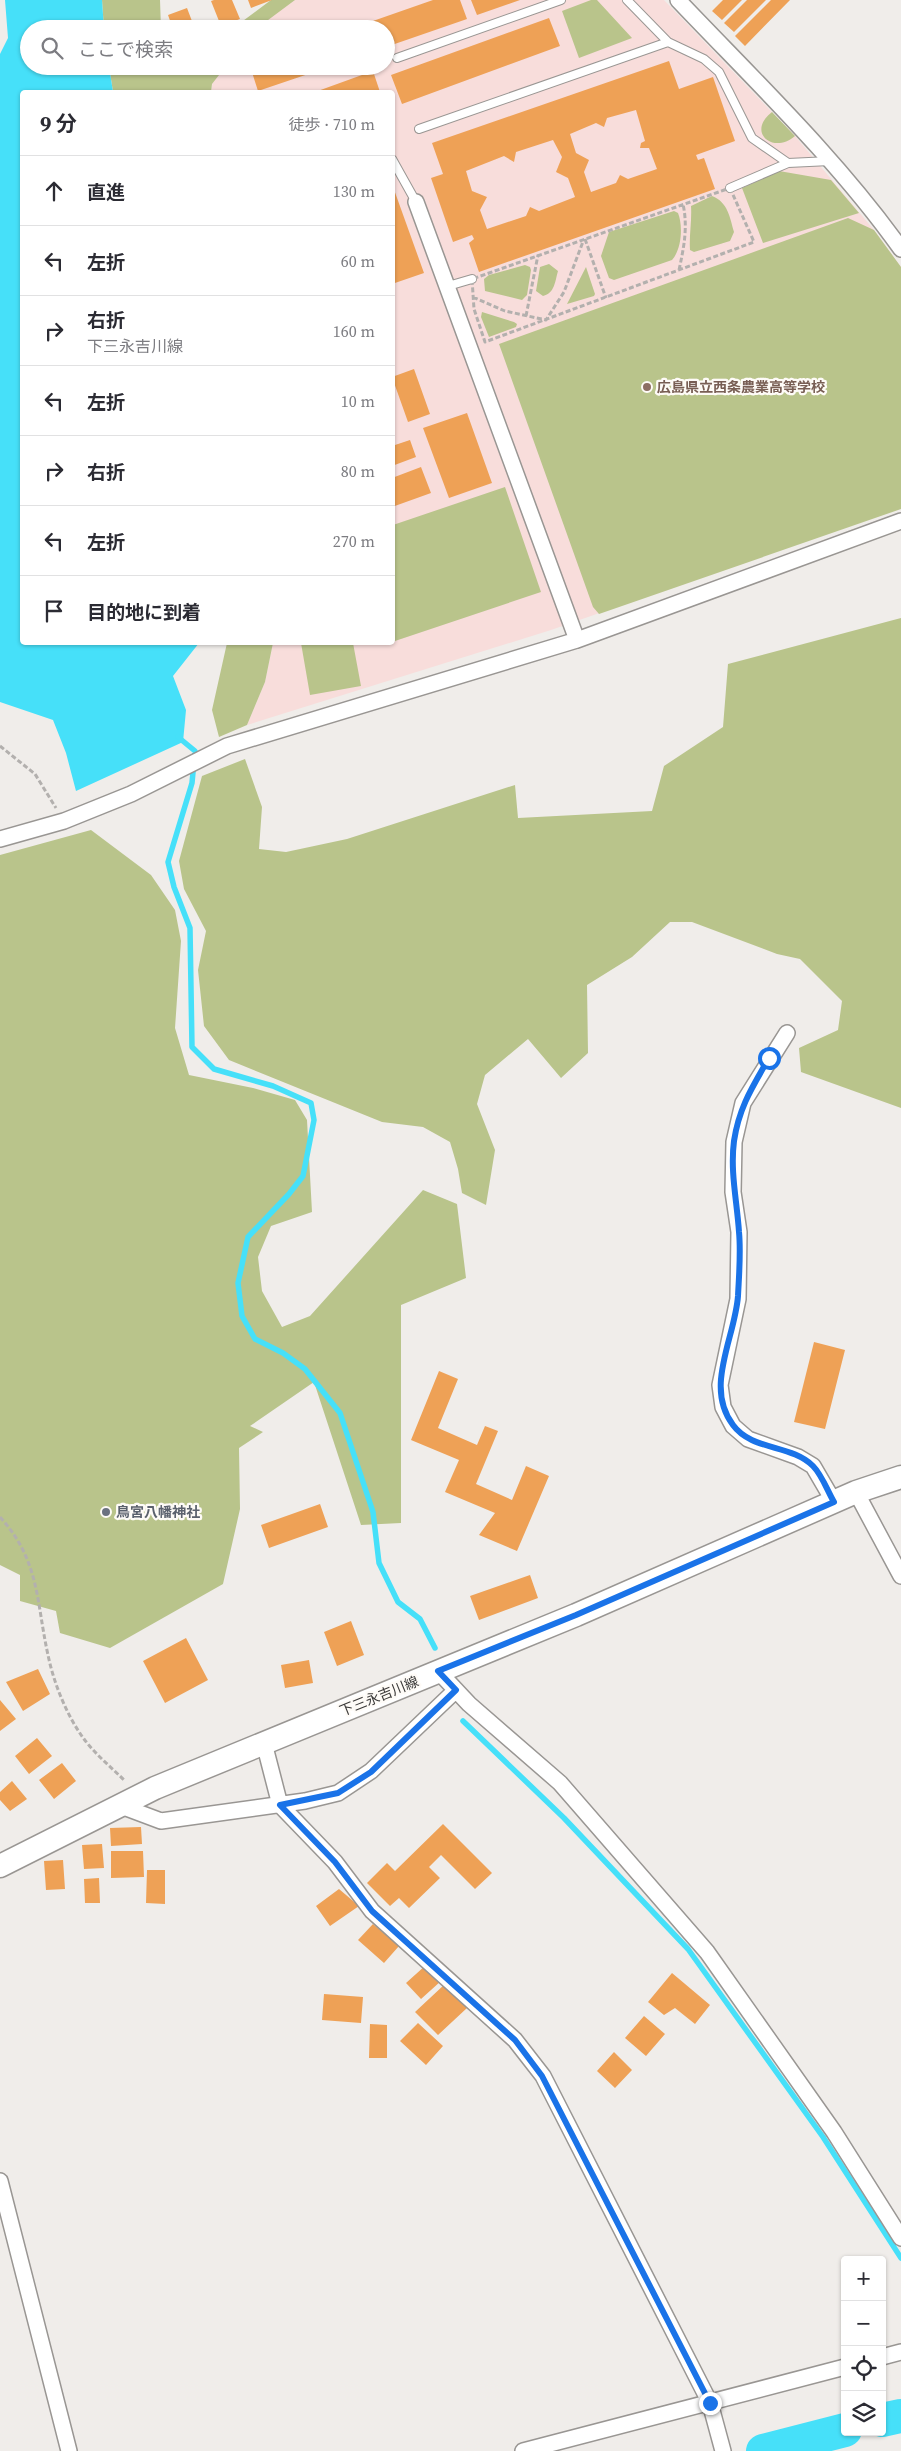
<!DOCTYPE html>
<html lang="ja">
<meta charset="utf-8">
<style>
:root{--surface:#fff;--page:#f2f2f3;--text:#2b2b33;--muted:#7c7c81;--line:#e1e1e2}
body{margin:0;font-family:"Source Serif 4","Noto Sans JP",serif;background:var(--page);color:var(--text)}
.controls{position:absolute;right:15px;bottom:15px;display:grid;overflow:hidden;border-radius:5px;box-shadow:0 1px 4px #0004}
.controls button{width:45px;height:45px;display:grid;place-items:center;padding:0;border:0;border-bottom:1px solid var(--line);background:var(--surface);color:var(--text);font:25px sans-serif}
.stop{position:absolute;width:15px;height:15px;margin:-11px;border:4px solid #1a73e8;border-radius:50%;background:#fff}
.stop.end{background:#1a73e8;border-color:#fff;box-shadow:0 1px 5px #0008}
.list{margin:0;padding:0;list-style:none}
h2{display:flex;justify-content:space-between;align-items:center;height:65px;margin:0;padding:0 20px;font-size:21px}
h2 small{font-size:16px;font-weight:400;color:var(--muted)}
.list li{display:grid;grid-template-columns:32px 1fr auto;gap:15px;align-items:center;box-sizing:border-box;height:70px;padding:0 20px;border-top:1px solid var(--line)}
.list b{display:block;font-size:19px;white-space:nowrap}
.list p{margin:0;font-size:16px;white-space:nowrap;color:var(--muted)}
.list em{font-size:16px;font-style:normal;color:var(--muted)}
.icon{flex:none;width:28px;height:28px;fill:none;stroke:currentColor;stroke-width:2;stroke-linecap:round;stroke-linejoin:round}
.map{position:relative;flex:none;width:901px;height:2451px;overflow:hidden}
.search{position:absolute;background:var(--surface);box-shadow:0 1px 4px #0004;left:20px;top:20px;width:375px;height:55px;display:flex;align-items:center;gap:12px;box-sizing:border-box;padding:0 18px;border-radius:28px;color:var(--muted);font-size:19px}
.panel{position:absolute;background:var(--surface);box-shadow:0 1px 4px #0004;left:20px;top:90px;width:375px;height:555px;border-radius:5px}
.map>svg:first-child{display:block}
.education{fill:#f8dddb}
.green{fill:#b9c48b}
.water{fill:#46e0f9}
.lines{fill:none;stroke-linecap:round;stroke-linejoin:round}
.stream{stroke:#46e0f9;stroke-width:5.5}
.river{stroke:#46e0f9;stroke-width:34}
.building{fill:#eea156;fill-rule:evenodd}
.service-casing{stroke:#999693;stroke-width:10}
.minor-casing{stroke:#999693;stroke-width:18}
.secondary-casing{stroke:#999693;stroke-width:25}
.path{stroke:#b3b0ae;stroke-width:3;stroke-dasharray:5 2.5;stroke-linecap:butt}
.service{stroke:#fff;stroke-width:8}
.minor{stroke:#fff;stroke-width:15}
.secondary{stroke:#fff;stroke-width:22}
.route{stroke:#1a73e8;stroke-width:6}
.education-dot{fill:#8d6e63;stroke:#fefbf7;stroke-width:2}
.worship-dot{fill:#6b7280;stroke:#fefbf7;stroke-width:2}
.labels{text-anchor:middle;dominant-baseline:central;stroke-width:4.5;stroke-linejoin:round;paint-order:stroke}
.education-label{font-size:14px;font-weight:bold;fill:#785e54;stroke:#fefbf7;text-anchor:start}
.worship-label{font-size:14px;font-weight:bold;fill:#5b616d;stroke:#fefbf7;text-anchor:start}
.street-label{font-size:14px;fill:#3a3938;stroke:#fefbf7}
</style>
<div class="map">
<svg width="901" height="2451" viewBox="0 0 901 2451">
<rect width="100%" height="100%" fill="#f0edea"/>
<!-- education -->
<path class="education" d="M273 0H664L795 136 874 230 901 267V507L551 630 247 725 265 682 273 643 392 642V92H211L215 66H386V29H239Z"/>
<!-- green -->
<path class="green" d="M102 0H160L161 29H104Z
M271 0H295L256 29H232Z
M591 0H597L632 38 579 58 562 11Z
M109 66H226L212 84 211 92H113Z
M772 112 795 136C773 155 746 132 772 112Z
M779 171 831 180 859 213 763 243 742 188Z
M712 196C728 202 730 218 734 232L730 241 694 252 690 250C689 236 692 221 691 206Z
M674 211 678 213C683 225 682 249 672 260L614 280 609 278 601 256 609 232Z
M848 218 874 230 901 267V509L599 614 593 607 499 344Z
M549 264 558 271C555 281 555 293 543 296L536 291 540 267Z
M525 265 530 267 531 270 527 295 522 300 485 291 484 279 489 275Z
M586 267 595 294 594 296 567 304Z
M482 312 514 322 517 324 516 327 489 337 481 317Z
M505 487 541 592 392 642 393 525Z
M901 618V1108L801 1072 799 1048 838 1030 842 1001 800 959 777 954 692 922H670L632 957 587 985 588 1053 561 1078 528 1039 485 1075 477 1104 495 1150 486 1205 462 1193 458 1169 450 1142 423 1127 382 1122 229 1060 204 1026 198 970 206 931 184 889 179 861 202 776 245 759 262 807 259 849 286 852 347 839 515 785 518 818 652 811 664 766 723 727 728 664Z
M227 643H273L265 682 247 725 219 737 212 710Z
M301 643H353L361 686 310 695Z
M91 830 151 875 175 910 181 941 175 1028 189 1075 253 1088 295 1100 307 1120 312 1212 271 1226 258 1257 262 1291 282 1327 310 1316 423 1190 457 1204 466 1278 401 1305V1523L361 1525 314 1382 250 1426 263 1432 239 1448 240 1509 223 1584 110 1648 60 1633 56 1611 20 1601V1575L0 1565V855Z"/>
<!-- water -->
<path class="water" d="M5 0H102L104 29H29V66H109L113 92H22V642L199 643 173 676 186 710 183 742 76 791 66 753 53 720 0 702V54L8 38Z"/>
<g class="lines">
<!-- stream -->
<path class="stream" d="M178 737 195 751 192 783 168 862 174 887 190 928 192 1047 214 1069 273 1086 311 1103 314 1120 303 1176 289 1194 248 1237 238 1283 242 1316 255 1339 283 1353 305 1369 340 1413 373 1512 379 1563 398 1602 420 1619 435 1648
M463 1721 564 1818 688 1949 823 2137 901 2258"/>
<!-- river -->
<path class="river" d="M882 2420 901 2416
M763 2451 845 2430"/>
</g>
<!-- building -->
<path class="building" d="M214 0H232L240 19 221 26 211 1Z
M248 0H272L251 8Z
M433 0H460L467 19 386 47V29H350Z
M471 0H520L477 15Z
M723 0H742L722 20 712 11Z
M747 0H766L734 32 724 23Z
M771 0H790L745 46 735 36Z
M187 8 195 29H173L168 15Z
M549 18 560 46 402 104 391 75Z
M669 61 679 89 713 77 735 141 696 155 698 160 704 158 715 189 479 272 469 243 474 239 472 235 453 242 431 178 443 174 432 143ZM636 110 645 141 641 143 640 148H649L657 169 628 179 620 175 616 183 591 192 584 172 589 160 576 153 570 134 596 123 604 127 607 118ZM553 140 562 157 556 172 568 178 575 197 539 211 530 207 526 216 487 229 480 210 487 197 472 191 466 171 504 156 514 162 516 152Z
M250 66H329V67L258 91Z
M373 71 380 92H315Z
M392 184 424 273 392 284Z
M414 369 430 414 408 422 392 377Z
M467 413 492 483 449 498 423 428Z
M410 440 416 457 392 466V446Z
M421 467 431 493 392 507V478Z
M814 1342 845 1350 825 1429 794 1422Z
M439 1371 458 1379 438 1428 477 1445 485 1426 498 1431 476 1484 512 1500 526 1466 549 1476 517 1551 479 1535 495 1513 445 1492 459 1460 411 1440Z
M320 1504 328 1527 269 1548 261 1525Z
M530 1575 538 1598 479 1620 470 1596Z
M351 1621 364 1655 337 1666 324 1632Z
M186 1638 208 1680 165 1703 143 1661Z
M309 1660 313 1683 285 1688 281 1665Z
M38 1669 50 1694 23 1711 6 1682Z
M0 1700 16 1719 0 1731Z
M37 1738 52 1756 29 1774 15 1756Z
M62 1763 76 1781 54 1799 39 1780Z
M12 1781 27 1799 10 1811 0 1800V1792Z
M443 1824 492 1873 475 1889 441 1855 429 1867 440 1878 409 1908 399 1898 390 1906 367 1883 387 1863 395 1871Z
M141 1827 142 1844 111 1846 110 1828Z
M102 1844 104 1868 84 1869 82 1845Z
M111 1851H143L144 1877 111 1878Z
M63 1860 65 1889 46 1890 44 1861Z
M147 1870H165V1904L146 1903Z
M99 1878 100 1903H85L84 1879Z
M339 1889 359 1906 330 1926 316 1906Z
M373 1924 399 1946 384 1963 358 1940Z
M426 1965 441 1981 421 1999 406 1983Z
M672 1973 710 2005 695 2024 675 2008 664 2015 648 2002Z
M445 1984 467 2008 438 2035 415 2012Z
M324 1994 363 1997 361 2023 322 2020Z
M644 2016 665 2034 646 2056 625 2038Z
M418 2023 443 2046 426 2065 400 2041Z
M370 2024 387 2025V2058H369Z
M614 2052 632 2070 615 2088 597 2071Z"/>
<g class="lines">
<defs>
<path id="service" d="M668 42 704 59 719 72 752 138 788 163
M397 58 561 0
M419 129 668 42 627 0
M392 159 416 202
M730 188 788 163 830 161
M448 286 472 279"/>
<path id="minor" d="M678 0C754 80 836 158 901 249
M416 202 577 640
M0 839 64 821 131 794 227 746 577 640 901 521
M787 1033 743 1103 734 1142 733 1192 739 1232 738 1299 720 1385 723 1407 733 1426 748 1439 798 1457 813 1466 834 1502
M856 1492 901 1576
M438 1671 469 1704 560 1783 707 1952 834 2132 901 2238
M264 1743 280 1805 335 1862 372 1911 515 2040 543 2076 710 2403 723 2451
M121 1806 161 1821 305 1801 338 1793 371 1771 456 1690
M0 2181 69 2451
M882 2357 901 2352
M523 2451 845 2367"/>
<path id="secondary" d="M0 1866 155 1788 576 1615 856 1492 901 1477"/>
</defs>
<!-- service casing -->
<use href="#service" class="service-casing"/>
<!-- minor casing -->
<use href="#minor" class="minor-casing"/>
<!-- secondary casing -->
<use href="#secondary" class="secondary-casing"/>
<!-- path -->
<path class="path" d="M730 188 754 242 485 342 474 309 472 279Z
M585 239 606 298
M679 270C684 247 688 227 683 204
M473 297 505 311 546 320 564 292 584 239
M526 316 538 255
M0 746 35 774 56 808
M0 1517C40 1561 36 1601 48 1655 54 1684 67 1716 84 1739 95 1754 111 1767 125 1781"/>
<!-- service -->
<use href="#service" class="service"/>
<!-- minor -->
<use href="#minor" class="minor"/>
<!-- secondary -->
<use href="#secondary" class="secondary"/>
</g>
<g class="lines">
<!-- route -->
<path class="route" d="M710 2403 542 2076 515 2040 372 1911 335 1862 280 1805 338 1793 371 1772 456 1690 438 1671 576 1615 834 1502C828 1492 822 1475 813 1466 791 1444 752 1451 733 1425 704 1387 735 1338 738 1296 739 1275 741 1253 739 1232 737 1201 730 1172 734 1141 739 1107 753 1086 769 1058"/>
</g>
<!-- markers -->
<circle class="education-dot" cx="647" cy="387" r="5"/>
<circle class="worship-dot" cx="106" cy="1512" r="5"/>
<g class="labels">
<!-- education labels -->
<g class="education-label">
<text x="657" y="387">広島県立西条農業高等学校</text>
</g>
<!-- worship labels -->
<g class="worship-label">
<text x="116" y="1512">鳥宮八幡神社</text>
</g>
<!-- street labels -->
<g class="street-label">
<text transform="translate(379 1696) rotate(-22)">下三永吉川線</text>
</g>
</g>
</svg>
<div class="controls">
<button>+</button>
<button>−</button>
<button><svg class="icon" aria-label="locate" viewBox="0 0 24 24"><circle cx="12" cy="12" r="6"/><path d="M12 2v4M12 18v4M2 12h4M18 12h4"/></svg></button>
<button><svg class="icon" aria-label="layers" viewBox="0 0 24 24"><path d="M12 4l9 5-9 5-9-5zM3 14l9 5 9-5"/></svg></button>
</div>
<div class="stop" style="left:769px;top:1058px"></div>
<div class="stop end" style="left:710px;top:2403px"></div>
<div class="search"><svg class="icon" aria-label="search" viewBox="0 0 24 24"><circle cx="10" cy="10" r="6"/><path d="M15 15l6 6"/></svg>ここで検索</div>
<section class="panel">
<h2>9 分<small>徒歩 · 710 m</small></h2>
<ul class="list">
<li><svg class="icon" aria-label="ahead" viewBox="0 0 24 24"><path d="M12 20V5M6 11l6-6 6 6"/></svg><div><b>直進</b></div><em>130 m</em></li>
<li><svg class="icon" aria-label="left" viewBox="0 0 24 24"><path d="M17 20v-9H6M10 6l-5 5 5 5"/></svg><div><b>左折</b></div><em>60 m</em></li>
<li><svg class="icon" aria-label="right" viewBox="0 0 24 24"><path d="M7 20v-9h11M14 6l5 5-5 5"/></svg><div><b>右折</b><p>下三永吉川線</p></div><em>160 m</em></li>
<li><svg class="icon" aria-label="left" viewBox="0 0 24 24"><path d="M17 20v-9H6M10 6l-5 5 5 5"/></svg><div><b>左折</b></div><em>10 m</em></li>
<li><svg class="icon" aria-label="right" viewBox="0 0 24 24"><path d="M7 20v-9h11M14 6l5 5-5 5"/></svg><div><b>右折</b></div><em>80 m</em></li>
<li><svg class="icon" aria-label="left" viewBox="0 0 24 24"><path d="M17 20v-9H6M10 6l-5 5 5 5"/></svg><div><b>左折</b></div><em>270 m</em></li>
<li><svg class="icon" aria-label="arrive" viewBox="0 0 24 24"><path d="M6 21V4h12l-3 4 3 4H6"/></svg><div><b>目的地に到着</b></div></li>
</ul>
</section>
</div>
